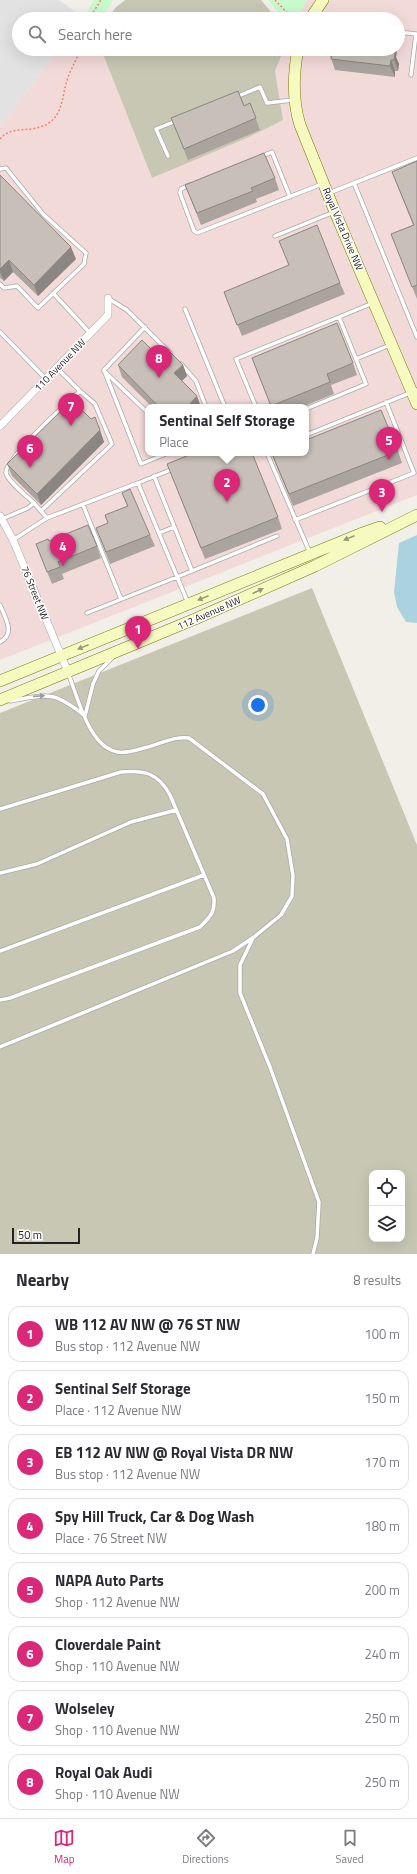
<!DOCTYPE html>
<meta charset="utf-8">
<style>
:root{--surface:#fff;--page:#f7f7f7;--text:#2b2b33;--muted:#7c7c81;--line:#e1e1e2;--accent:#db2777}
body{margin:0;font-family:"Titillium Web",sans-serif;background:var(--page);color:var(--text)}
.controls{position:absolute;right:12px;bottom:12px;display:grid;overflow:hidden;border-radius:8px;box-shadow:0 4px 16px #0002}
.controls button{width:36px;height:36px;display:grid;place-items:center;padding:0;border:0;border-bottom:1px solid var(--line);background:var(--surface);color:var(--text);font:20px sans-serif}
.scale{position:absolute;left:12px;bottom:10px;width:68px;box-sizing:border-box;padding-left:4px;border:2px solid #222;border-top:0;font-size:11px;line-height:14px;white-space:nowrap;color:#222;-webkit-text-stroke:3px #fff;paint-order:stroke}
.you{position:absolute;left:258px;top:705px;width:14px;height:14px;margin:-10px;border:3px solid #fff;border-radius:50%;background:#1a73e8;box-shadow:0 0 0 6px #1a73e833}
.badge{display:grid;place-items:center;width:26px;height:26px;border-radius:50%;background:var(--accent);color:#fff;font-size:13px;font-weight:700}
.pin{position:absolute;translate:-50% -33px;filter:drop-shadow(0 1px 2px #0008)}
.pin::after{content:'';position:absolute;top:21px;width:14px;height:12px;background:inherit;clip-path:polygon(0 0,100% 0,50% 100%)}
.popup{position:absolute;left:145px;top:404px;width:164px;height:52px;box-sizing:border-box;display:grid;place-content:center;border-radius:8px;background:var(--surface);filter:drop-shadow(0 1px 3px #0005);font-size:13px;white-space:nowrap;color:var(--muted)}
.popup b{font-size:15px;color:var(--text)}
.popup::after{content:'';position:absolute;left:50%;top:100%;margin-left:-8px;border:8px solid transparent;border-top-color:var(--surface)}
.list{margin:0;padding:0;list-style:none}
h2{display:flex;justify-content:space-between;align-items:center;height:52px;margin:0;padding:0 16px;font-size:17px}
h2 small{font-size:13px;font-weight:400;color:var(--muted)}
.list li{display:grid;grid-template-columns:26px 1fr auto;gap:12px;align-items:center;box-sizing:border-box;height:56px;margin:0 8px 8px;padding:0 8px;border:1px solid var(--line);border-radius:12px}
.list b{display:block;font-size:15px;white-space:nowrap}
.list p{margin:0;font-size:13px;white-space:nowrap;color:var(--muted)}
.list em{font-size:13px;font-style:normal;color:var(--muted)}
.icon{flex:none;width:22px;height:22px;fill:none;stroke:currentColor;stroke-width:2;stroke-linecap:round;stroke-linejoin:round}
.map{position:relative;flex:none;width:417px;height:1254px;overflow:hidden}
.search{position:absolute;background:var(--surface);box-shadow:0 4px 16px #0002;left:12px;right:12px;top:12px;height:44px;display:flex;align-items:center;gap:10px;box-sizing:border-box;padding:0 14px;border-radius:22px;color:var(--muted);font-size:15px}
.sheet{height:564px;background:var(--surface)}
nav{display:flex;justify-content:space-around;align-items:center;box-sizing:border-box;height:56px;border-top:1px solid var(--line);background:var(--surface);font-size:11px;color:var(--muted)}
nav a{display:grid;justify-items:center;gap:2px}
nav .on{color:var(--accent)}
.map>svg:first-child{display:block}
.commercial{fill:#f2dad9;fill-rule:evenodd}
.construction{fill:#c7c7b4;fill-rule:evenodd}
.park{fill:#c8facc}
.parking{fill:#e2e2e2}
.water{fill:#aad3df}
.lines{fill:none;stroke-linecap:round;stroke-linejoin:round}
.lane-casing{stroke:#a9a9a9;stroke-width:5}
.street-casing{stroke:#a9a9a9;stroke-width:8}
.secondary-casing{stroke:#707d05;stroke-width:12}
.path{stroke:#fa8072;stroke-width:1.5;stroke-dasharray:2 2;stroke-linecap:butt}
.lane{stroke:#fff;stroke-width:3.5}
.street{stroke:#fff;stroke-width:7}
.secondary{stroke:#f7fabf;stroke-width:11}
.wall{fill:#aba49e}
.shaded-wall{fill:#8b8681}
.building{fill:#c7bfb8;stroke:#8b8681}
.oneway{fill:#979978}
.oneway2{fill:#9c9c9c}
.labels{text-anchor:middle;dominant-baseline:central;stroke-width:3;stroke-linejoin:round;paint-order:stroke}
.street-label{font-size:10px;fill:#222;stroke:#fff}
</style>
<div class="map">
<svg width="417" height="1254" viewBox="0 0 417 1254">
<rect width="100%" height="100%" fill="#f2efe9"/>
<!-- commercial -->
<path class="commercial" d="M307 0H417V495L0 660V127L59 49H101L152 178 283 120 275 71 284 49H398V19H296ZM148 407H306V453H148Z"/>
<!-- construction -->
<path class="construction" d="M125 0H261L277 19H108L115 8Z
M101 49H284L275 71 283 120 249 137 152 178Z
M312 588 417 845V1254H0V713ZM372 1173H402V1239H372Z"/>
<!-- park -->
<path class="park" d="M94 0H113L101 19H83Z
M268 0H307L296 19H284Z"/>
<!-- parking -->
<path class="parking" d="M0 0H59L83 18 19 19V49H59L0 127Z"/>
<!-- water -->
<path class="water" d="M417 535V623L406 622 397 607 394 592 399 543Z"/>
<g class="lines">
<defs>
<path id="lane" d="M318 12 329 19
M398 32 416 34 411 75
M236 97 260 87 267 103 293 100
M168 156 156 129 176 121
M262 156 272 152 290 197
M0 169 6 168 43 214 86 253 84 264 38 308 17 286 4 288 0 284
M354 183 417 337
M189 185 181 189 180 193 194 231 197 233 322 184
M329 193 417 158
M275 236 334 212
M53 293 90 333
M109 299 127 310 170 353
M185 309 225 407
M339 317 373 303
M0 332 46 379
M356 359 390 345
M181 364 196 381 206 407
M104 370 141 464 168 453
M104 370 145 327
M104 371 148 413
M256 407 236 359 339 317 366 384 306 409
M306 435 417 390
M267 453 310 553
M173 469 138 483 188 603
M154 476 192 571 277 536
M34 503C27 496 8 482 6 473 4 460 68 402 80 391L58 369
M83 505 121 599
M41 511 112 444 95 404 80 391
M2 519 28 508 34 503 47 518
M295 520 414 473 386 402
M159 533 174 527
M13 540 47 518 138 483
M0 605C5 617 16 634 0 642
M87 613 192 571
M10 701C49 694 54 691 85 716L93 684 99 671 112 658
M0 809 121 772C145 770 158 773 170 795L214 898C215 913 210 917 200 927L10 998 0 1000
M0 873 37 864 131 822 176 810
M253 938 240 965V993L270 1067 319 1202 317 1238 313 1254
M0 951 204 875
M0 1047 233 951 254 937 281 915 292 896 293 876 287 839 263 794 189 738C175 736 162 743 148 747 139 749 127 754 118 752 89 748 78 697 68 673"/>
<path id="street" d="M0 426 108 315V298
M0 516 13 540 68 672"/>
<path id="secondary" d="M310 19 323 0
M298 49C293 75 292 99 300 125L335 212 417 404
M0 681 360 534 380 527
M0 700 195 619 315 566 417 515"/>
</defs>
<!-- lane casing -->
<use href="#lane" class="lane-casing"/>
<!-- street casing -->
<use href="#street" class="street-casing"/>
<!-- secondary casing -->
<use href="#secondary" class="secondary-casing"/>
<!-- path -->
<path class="path" d="M275 0 293 19
M89 19 101 0
M0 139C11 126 26 132 40 127 64 120 61 97 68 77 72 67 77 59 80 49"/>
<!-- lane -->
<use href="#lane" class="lane"/>
<!-- street -->
<use href="#street" class="street"/>
<!-- secondary -->
<use href="#secondary" class="secondary"/>
</g>
<!-- wall -->
<path class="wall" d="M328 49H397V50L396 57 399 64 398 71H395V77L335 70Z
M250 103 260 130 188 160 171 118 244 106Z
M417 161V299L391 234 413 225 392 172Z
M0 175 76 259 38 296 13 272 4 281 0 278Z
M275 178 279 190 256 199 257 202 201 225 185 185Z
M279 241 340 283 345 294 242 336 224 292 289 266Z
M159 357 183 365 187 376 182 381 201 407H152L122 377 118 365Z
M252 358 353 363 357 375 331 385 334 394 302 407H271Z
M100 430 104 442 41 505 12 476 7 464Z
M398 451 402 463 293 506 276 465 272 454Z
M167 464 278 517 282 529 205 559Z
M122 493 150 535 155 546 110 564 96 528 108 523 127 506Z
M49 541 97 546 101 558 62 574 64 579 52 584 36 544Z"/>
<!-- shaded-wall -->
<path class="shaded-wall" d="M392 49H397V50L396 57 399 64 398 71 392 52Z
M391 60 395 71V77L390 66Z
M71 247 76 259 38 296 34 285Z
M9 260 13 272 4 281 0 272V269Z
M183 365 187 376 178 384 174 373Z
M197 396 201 407H187Z
M100 430 104 442 41 505 37 494Z"/>
<!-- building -->
<path class="building" d="M328 49H392V52L395 53 394 60H391L390 66 331 59 332 50H328Z
M238 91 244 106 250 103 256 118 184 149 171 118Z
M264 153 275 178 251 188 253 191 197 213 185 185Z
M417 161V285L412 287 391 234 414 225 392 172Z
M0 175 71 247 34 285 9 260 0 269Z
M317 225 340 283 237 325 224 292 289 265 279 241Z
M337 323 353 363 327 374 330 382 271 406 252 358Z
M142 340 159 357 167 349 183 365 174 373 197 396 187 407H159L118 365Z
M72 400 91 419 95 417 100 430 37 494 7 464Z
M381 410 398 451 289 494 272 454 273 453H306V440Z
M194 453H252L278 517 201 548 167 464Z
M130 489 150 535 106 552 96 528 108 523 105 515 128 506 122 493Z
M88 525 97 546 58 562 60 567 47 572 36 544 48 539 49 541Z"/>
<!-- one-way arrows -->
<defs><path id="oneway-solid" d="M-6-.8H1V-3.2L6.5 0L1 3.2V.8H-6Z"/></defs>
<g class="oneway">
<use href="#oneway-solid" transform="translate(349 538) rotate(158)"/>
<use href="#oneway-solid" transform="translate(258 591) rotate(-24)"/>
<use href="#oneway-solid" transform="translate(203 598) rotate(158)"/>
<use href="#oneway-solid" transform="translate(83 647) rotate(158)"/>
</g>
<use class="oneway2" href="#oneway-solid" transform="translate(39 696) rotate(-4)"/>
<g class="labels">
<!-- street labels -->
<g class="street-label">
<text transform="translate(343 229) rotate(67)">Royal Vista Drive NW</text>
<text transform="translate(60 365) rotate(-46)">110 Avenue NW</text>
<text transform="translate(35 593) rotate(68)">76 Street NW</text>
<text transform="translate(209 613) rotate(-24)">112 Avenue NW</text>
</g>
</g>
</svg>
<div class="controls">
<button><svg class="icon" aria-label="locate" viewBox="0 0 24 24"><circle cx="12" cy="12" r="6"/><path d="M12 2v4M12 18v4M2 12h4M18 12h4"/></svg></button>
<button><svg class="icon" aria-label="layers" viewBox="0 0 24 24"><path d="M12 4l9 5-9 5-9-5zM3 14l9 5 9-5"/></svg></button>
</div>
<div class="scale">50 m</div>
<div class="you"></div>
<div class="pin badge" style="left:138px;top:649px">1</div>
<div class="pin badge" style="left:227px;top:502px">2</div>
<div class="popup"><b>Sentinal Self Storage</b>Place</div>
<div class="pin badge" style="left:382px;top:512px">3</div>
<div class="pin badge" style="left:63px;top:566px">4</div>
<div class="pin badge" style="left:389px;top:460px">5</div>
<div class="pin badge" style="left:30px;top:468px">6</div>
<div class="pin badge" style="left:71px;top:426px">7</div>
<div class="pin badge" style="left:159px;top:378px">8</div>
<div class="search"><svg class="icon" aria-label="search" viewBox="0 0 24 24"><circle cx="10" cy="10" r="6"/><path d="M15 15l6 6"/></svg>Search here</div>
</div>
<section class="sheet">
<h2>Nearby<small>8 results</small></h2>
<ul class="list">
<li><span class="badge">1</span><div><b>WB 112 AV NW @ 76 ST NW</b><p>Bus stop · 112 Avenue NW</p></div><em>100 m</em></li>
<li><span class="badge">2</span><div><b>Sentinal Self Storage</b><p>Place · 112 Avenue NW</p></div><em>150 m</em></li>
<li><span class="badge">3</span><div><b>EB 112 AV NW @ Royal Vista DR NW</b><p>Bus stop · 112 Avenue NW</p></div><em>170 m</em></li>
<li><span class="badge">4</span><div><b>Spy Hill Truck, Car &amp; Dog Wash</b><p>Place · 76 Street NW</p></div><em>180 m</em></li>
<li><span class="badge">5</span><div><b>NAPA Auto Parts</b><p>Shop · 112 Avenue NW</p></div><em>200 m</em></li>
<li><span class="badge">6</span><div><b>Cloverdale Paint</b><p>Shop · 110 Avenue NW</p></div><em>240 m</em></li>
<li><span class="badge">7</span><div><b>Wolseley</b><p>Shop · 110 Avenue NW</p></div><em>250 m</em></li>
<li><span class="badge">8</span><div><b>Royal Oak Audi</b><p>Shop · 110 Avenue NW</p></div><em>250 m</em></li>
</ul>
</section>
<nav>
<a class="on"><svg class="icon" aria-label="map" viewBox="0 0 24 24"><path d="M3 6l6-2 6 2 6-2v14l-6 2-6-2-6 2zM9 4v14M15 6v14"/></svg>Map</a>
<a><svg class="icon" aria-label="directions" viewBox="0 0 24 24"><path d="M12 3l9 9-9 9-9-9zM9 14v-3h6M13 9l2 2-2 2"/></svg>Directions</a>
<a><svg class="icon" aria-label="saved" viewBox="0 0 24 24"><path d="M7 4h10v16l-5-4-5 4z"/></svg>Saved</a>
</nav>
